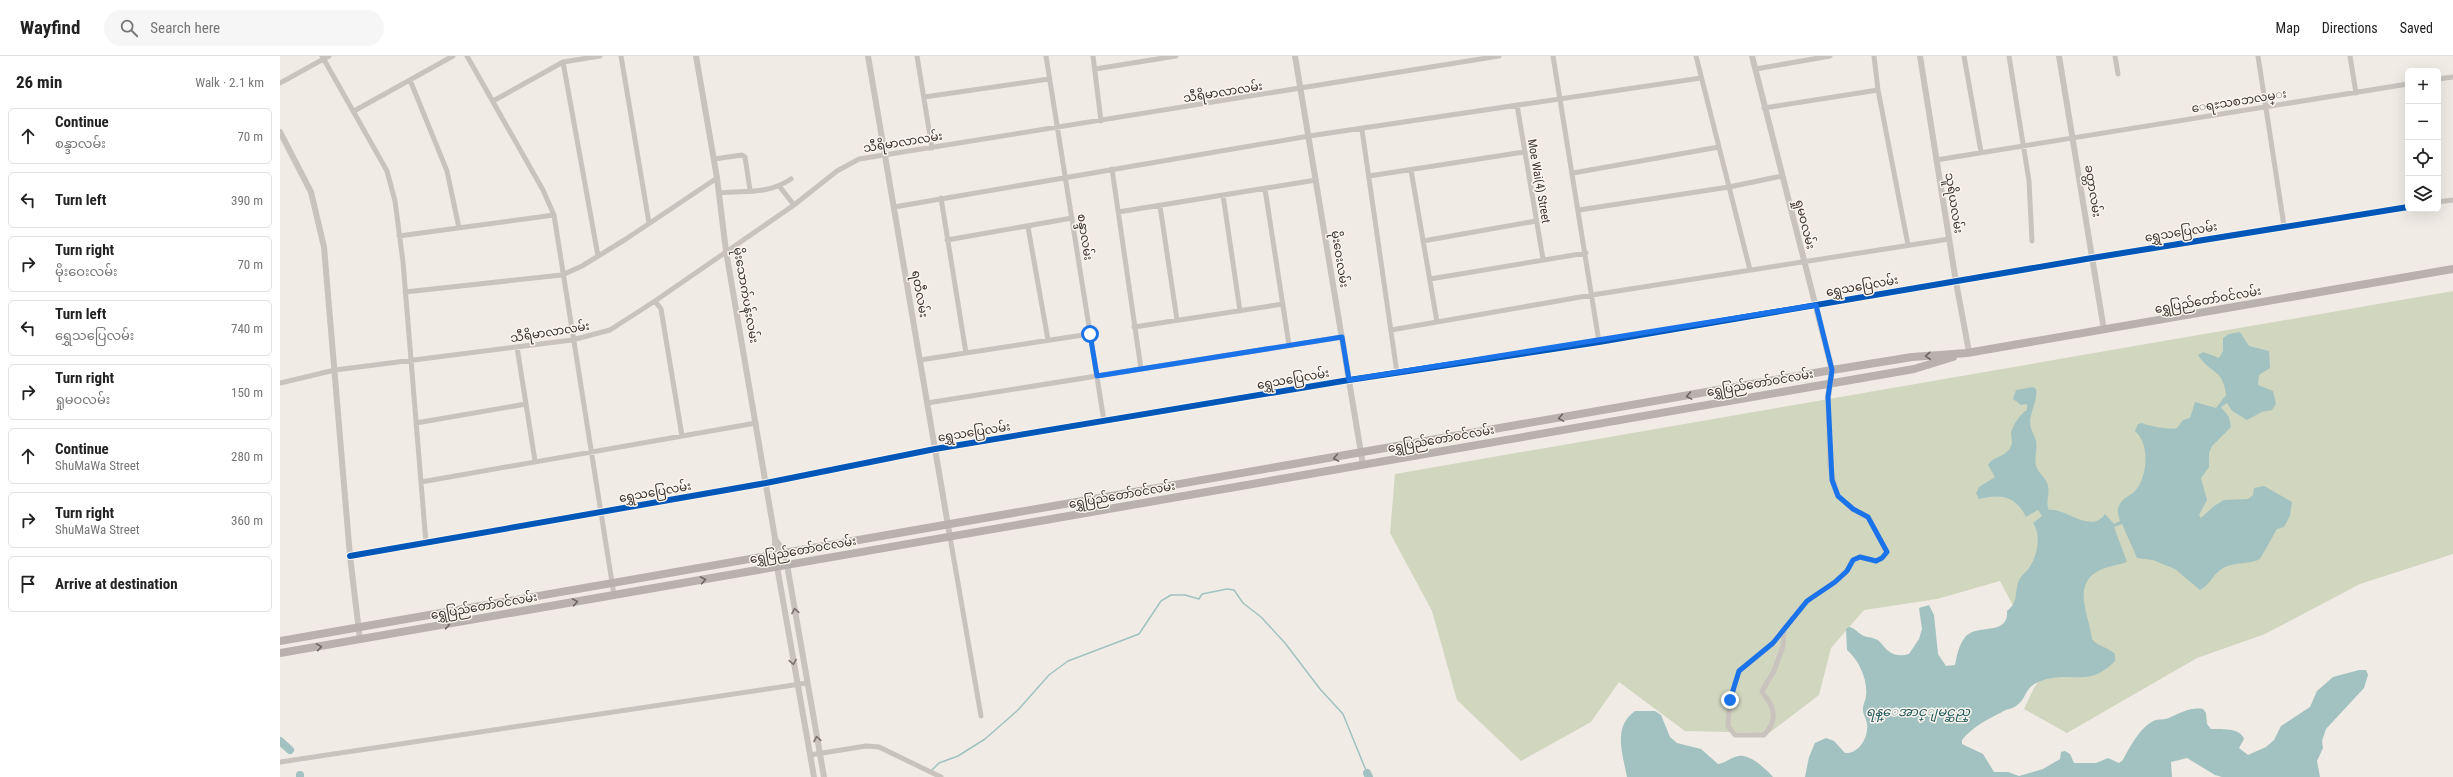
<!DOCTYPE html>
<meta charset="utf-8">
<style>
:root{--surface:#fff;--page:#f6f6f6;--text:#222;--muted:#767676;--line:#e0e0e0}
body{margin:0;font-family:"Roboto Condensed","Noto Sans Myanmar",sans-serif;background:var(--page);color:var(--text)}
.controls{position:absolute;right:12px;top:12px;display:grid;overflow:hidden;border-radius:6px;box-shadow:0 4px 16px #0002}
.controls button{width:36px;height:36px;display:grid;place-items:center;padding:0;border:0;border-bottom:1px solid var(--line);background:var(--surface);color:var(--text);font:20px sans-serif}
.stop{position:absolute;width:12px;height:12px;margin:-9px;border:3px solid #1a73e8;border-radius:50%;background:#fff}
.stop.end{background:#1a73e8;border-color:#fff;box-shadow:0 1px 4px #0008}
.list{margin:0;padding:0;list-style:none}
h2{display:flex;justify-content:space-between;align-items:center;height:52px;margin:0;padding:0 16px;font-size:17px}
h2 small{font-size:13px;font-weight:400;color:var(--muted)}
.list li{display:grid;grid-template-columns:26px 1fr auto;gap:12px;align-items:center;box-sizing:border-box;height:56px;margin:0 8px 8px;padding:0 8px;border:1px solid var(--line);border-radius:6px}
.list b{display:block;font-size:15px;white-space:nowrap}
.list p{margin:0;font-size:13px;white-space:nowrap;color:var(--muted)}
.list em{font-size:13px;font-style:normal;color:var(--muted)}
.icon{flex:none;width:22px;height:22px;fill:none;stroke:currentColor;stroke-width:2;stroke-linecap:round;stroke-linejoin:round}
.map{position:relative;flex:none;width:2173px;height:721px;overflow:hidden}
header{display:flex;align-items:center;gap:24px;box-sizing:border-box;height:56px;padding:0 20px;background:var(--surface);border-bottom:1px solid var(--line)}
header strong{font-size:19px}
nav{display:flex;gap:22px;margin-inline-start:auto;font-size:14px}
.search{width:280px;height:36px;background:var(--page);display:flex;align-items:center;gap:10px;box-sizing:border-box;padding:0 14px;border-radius:22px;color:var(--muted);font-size:15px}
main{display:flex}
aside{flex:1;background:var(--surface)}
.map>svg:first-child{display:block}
.green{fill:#d1d6bf}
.water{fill:#a1c2c1}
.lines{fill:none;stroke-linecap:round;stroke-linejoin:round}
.stream{stroke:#a1c2c1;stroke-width:1.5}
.river{stroke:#a1c2c1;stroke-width:8}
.minor{stroke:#c9c3be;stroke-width:5}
.tertiary{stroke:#c9c3be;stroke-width:6}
.primary{stroke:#b8b1ad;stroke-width:8}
.cycleway-casing{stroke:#fbf5ee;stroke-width:8}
.cycleway{stroke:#0057b8;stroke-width:6}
.oneway{stroke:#6d645f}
.oneway2{stroke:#7b726d}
.route{stroke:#1a73e8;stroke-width:5}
.labels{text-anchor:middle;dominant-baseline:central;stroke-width:3;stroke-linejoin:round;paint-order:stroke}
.street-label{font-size:12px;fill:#3b302b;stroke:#fbf5ee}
.water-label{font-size:13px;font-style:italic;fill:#1f5a5e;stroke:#fbf5ee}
</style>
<header>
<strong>Wayfind</strong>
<div class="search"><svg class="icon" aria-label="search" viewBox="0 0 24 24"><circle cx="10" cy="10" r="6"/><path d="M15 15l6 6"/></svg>Search here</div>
<nav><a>Map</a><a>Directions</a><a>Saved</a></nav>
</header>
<main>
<aside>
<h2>26 min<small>Walk · 2.1 km</small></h2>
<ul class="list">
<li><svg class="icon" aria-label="ahead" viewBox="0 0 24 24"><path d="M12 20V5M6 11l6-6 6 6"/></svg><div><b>Continue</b><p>စန္ဒာလမ်း</p></div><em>70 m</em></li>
<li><svg class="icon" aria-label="left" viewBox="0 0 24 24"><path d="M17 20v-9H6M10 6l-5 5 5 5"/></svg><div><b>Turn left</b></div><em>390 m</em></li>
<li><svg class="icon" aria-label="right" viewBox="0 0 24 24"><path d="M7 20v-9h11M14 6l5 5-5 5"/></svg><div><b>Turn right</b><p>မိုးဝေးလမ်း</p></div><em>70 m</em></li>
<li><svg class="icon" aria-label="left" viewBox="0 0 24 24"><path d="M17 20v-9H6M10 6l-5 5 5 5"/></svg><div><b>Turn left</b><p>ရွှေသပြေလမ်း</p></div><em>740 m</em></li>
<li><svg class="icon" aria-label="right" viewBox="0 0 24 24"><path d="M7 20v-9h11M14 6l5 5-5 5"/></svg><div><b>Turn right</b><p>ရှုမဝလမ်း</p></div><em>150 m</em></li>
<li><svg class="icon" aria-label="ahead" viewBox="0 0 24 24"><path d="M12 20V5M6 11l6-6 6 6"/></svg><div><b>Continue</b><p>ShuMaWa Street</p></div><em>280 m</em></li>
<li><svg class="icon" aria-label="right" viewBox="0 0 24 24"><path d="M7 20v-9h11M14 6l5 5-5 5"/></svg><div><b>Turn right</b><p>ShuMaWa Street</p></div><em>360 m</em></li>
<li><svg class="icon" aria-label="arrive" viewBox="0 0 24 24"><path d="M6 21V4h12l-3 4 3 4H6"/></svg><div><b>Arrive at destination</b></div></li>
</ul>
</aside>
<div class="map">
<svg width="2173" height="721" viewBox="0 0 2173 721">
<rect width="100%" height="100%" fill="#f0ebe5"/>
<!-- green -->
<path class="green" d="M2173 235V498L2080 528 1985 578 1917 602 1787 677 1744 653 1754 632 1767 614 1720 525 1657 543 1584 554 1551 592 1539 639 1489 677 1405 675 1339 626 1311 666 1241 705 1177 644 1152 555 1110 477 1115 418Z"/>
<!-- water -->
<path class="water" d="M1960 276 1969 290 1989 295 1990 312 1979 319 1978 329 1993 335 1996 348 1992 354 1982 356 1967 364 1952 355 1947 347 1941 351 1949 361 1951 371 1932 390 1929 397V411L1921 422 1927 444 1919 459 1921 462 1934 450 1944 444 1968 443 1973 439 1974 432 1984 430 2012 446 2010 460 2004 471 1997 473 1980 503C1972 508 1954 506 1943 512 1933 518 1930 529 1920 534L1895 513 1873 504 1857 502 1842 468 1834 471 1847 506C1839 509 1828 510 1820 514 1791 528 1809 559 1812 583 1816 590 1828 591 1835 598V605C1810 631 1795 616 1767 623 1741 630 1750 640 1736 650 1732 653 1726 653 1722 656 1708 663 1692 671 1682 684V688L1703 698 1714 716H1728L1739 720 1763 713 1780 703 1781 696 1785 695 1790 698 1794 707H1816L1828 702 1839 707 1843 704C1849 692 1862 668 1876 664 1881 663 1886 664 1891 661 1902 656 1911 651 1923 653L1926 657 1927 668 1931 673C1942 673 1961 672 1964 683L1959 692 1968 699 1986 691 1994 684 2001 670 2030 651 2037 635 2053 621 2079 614H2086L2088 619 2084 632 2046 673 2042 685 2043 692 2037 705 2040 721H1942L1935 719 1907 702 1891 706 1892 721H1525L1529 701 1535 687 1546 682 1554 685 1565 697C1579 698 1589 681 1587 667 1586 662 1582 657 1583 652 1583 648 1586 644 1586 640 1588 624 1579 604 1567 594L1566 573 1569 571C1575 572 1577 576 1582 579 1587 582 1596 581 1600 586 1608 596 1614 602 1629 598L1639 583 1642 573 1639 552 1649 549 1654 559 1658 598 1666 610 1675 609C1677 599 1679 588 1686 580 1697 568 1729 580 1727 555 1739 546 1734 537 1739 524 1741 520 1746 516 1749 512 1757 500 1762 480 1753 467L1762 460 1758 454 1746 461C1735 439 1721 438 1699 443L1696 437 1699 431 1715 421 1708 409C1713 400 1727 401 1731 390 1733 386 1731 381 1731 377 1732 370 1741 357 1747 354V348L1741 349 1733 343 1736 334 1753 331 1756 333C1758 344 1751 353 1750 365 1750 373 1754 378 1756 385 1758 394 1753 403 1757 412 1760 419 1767 423 1768 430 1770 439 1765 446 1769 454 1785 451 1811 479 1825 458L1834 468 1840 465C1839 460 1836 455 1839 450 1842 442 1849 441 1855 435 1868 421 1870 387 1855 375L1858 368 1862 367C1869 370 1889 374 1897 372L1903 364 1910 362 1915 346 1936 352 1946 339C1943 312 1931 319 1918 299L1923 296 1939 302 1943 295V282L1949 278Z
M1355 655H1375L1381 659 1390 681 1397 687 1421 693 1438 708C1446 707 1451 701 1459 700 1470 698 1486 713 1493 721H1347C1343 699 1332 671 1355 655Z"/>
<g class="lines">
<!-- stream -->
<path class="stream" d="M652 714 659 707 678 700 705 683 738 654 769 619 788 605 859 578 881 545 891 539H905L919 543 922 538 947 533 954 534 963 547 981 561 1005 587 1040 633 1063 658 1087 717"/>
<!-- river -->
<path class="river" d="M0 685 10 694
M1087 717 1089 721
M20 719V721"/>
<!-- minor -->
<path class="minor" d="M42 0 107 115 115 145 123 206 146 487
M187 0 263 134 274 159 334 539
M341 0 369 167
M637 0 652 92
M766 0 824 365
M813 0 821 65
M1273 0 1319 286
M1416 0 1470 214
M1684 0 1701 96
M1729 0 1749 125 1752 185
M1835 0 1838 18
M1978 0 2004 170
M2070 0 2076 37
M283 6 318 200
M815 13 896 0
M1476 13 1550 0
M2158 23 2173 21
M130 24 167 115 179 172
M0 27 49 0
M1598 34 1628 189
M644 41 769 23
M213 45 283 6 320 0
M1237 49 1263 203
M1484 52 1598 34 1594 0
M74 55 173 0
M1082 74 1117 317
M434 103 462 99 465 101 470 134
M1656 104 2128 28
M832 113 861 313
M1131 114 1157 266
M1293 117 1439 91
M1089 120 1244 96
M500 131 514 149
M985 133 1009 289
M440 137C467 134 487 139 511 123
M943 139 960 255
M661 142 686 297
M2158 146 2173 144
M880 150 897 264
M614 151 1029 80 1421 22
M1299 154 1449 131 1502 120
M838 156 1036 124
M748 171 768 284
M119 180 274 159
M667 184 792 162
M1143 185 1256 165
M1150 223 1306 197
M125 236 282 219 302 210 346 183 437 122
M375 245 381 253 402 380
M854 271 1003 248
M1111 274 1312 239 1669 183
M237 291 255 405
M640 304 810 278
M0 327 55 314 292 284 330 274 375 245 514 149 557 115 579 103 1219 0
M647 347 1062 281
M136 367 246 348
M141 426 476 367
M670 481 701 660
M70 500 486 427 655 393 1069 324 1319 286 1812 202 2128 151
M1504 575 1503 590 1494 615 1482 635C1484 640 1489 644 1491 649 1496 660 1492 671 1484 679H1455L1448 670V665L1450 644 1459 615 1493 587 1527 545 1555 526 1567 515 1573 504 1580 501 1596 505 1602 502 1607 496 1588 461 1573 453 1558 440 1550 411 1548 341
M530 699 586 690 599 691 661 721
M0 706 527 627"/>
<!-- tertiary -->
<path class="tertiary" d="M416 0 437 122 446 195 495 482V499L534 721
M588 0 670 481
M1015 0 1083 409
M1472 0 1552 314 1548 341
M1640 0 1676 226 1689 296
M1779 0 1824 274
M0 76 31 136 44 191 70 500 80 584
M495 483 505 497 544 721"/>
<!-- primary -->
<path class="primary" d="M0 585 1552 314 1632 301 1687 297 2173 213
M0 597 1634 313 1673 301"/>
<defs>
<path id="cycleway" d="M70 500 486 427 655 393 1069 324 1319 286 1812 202 2128 151"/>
</defs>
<!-- cycleway casing -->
<use href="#cycleway" class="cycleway-casing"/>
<!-- cycleway -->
<use href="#cycleway" class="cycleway"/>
</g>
<!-- one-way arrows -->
<defs><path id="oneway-chevron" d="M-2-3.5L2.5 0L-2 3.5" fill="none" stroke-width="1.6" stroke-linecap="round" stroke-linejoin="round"/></defs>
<g class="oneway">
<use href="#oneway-chevron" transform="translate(1648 300) rotate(176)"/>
<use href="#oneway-chevron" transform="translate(1409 340) rotate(170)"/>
<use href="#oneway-chevron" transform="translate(1281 362) rotate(170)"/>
<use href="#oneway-chevron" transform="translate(1056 402) rotate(170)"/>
<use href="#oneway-chevron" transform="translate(423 524) rotate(-10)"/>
<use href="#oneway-chevron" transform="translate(295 546) rotate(-10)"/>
<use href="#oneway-chevron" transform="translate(167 569) rotate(-10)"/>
<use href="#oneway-chevron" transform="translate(39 591) rotate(-9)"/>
</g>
<g class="oneway2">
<use href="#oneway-chevron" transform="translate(515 555) rotate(-100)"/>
<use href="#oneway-chevron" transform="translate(513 606) rotate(80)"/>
<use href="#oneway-chevron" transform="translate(537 683) rotate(-100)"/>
</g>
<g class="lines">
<!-- route -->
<path class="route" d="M810 278 817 320 1062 281 1069 324 1536 249 1552 314 1548 341 1552 424 1558 440 1573 453 1588 461 1607 496 1602 502 1596 505 1580 501 1573 504 1567 515 1555 526 1527 545 1493 587 1459 615 1450 644"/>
</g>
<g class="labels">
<!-- street labels -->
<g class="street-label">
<text transform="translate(943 36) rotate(-9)">သီရိမာလာလမ်း</text>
<text transform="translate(1959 45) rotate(-9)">ေရႊသစၥာလမ္း</text>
<text transform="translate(623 86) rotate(-9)">သီရိမာလာလမ်း</text>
<text transform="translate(1259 125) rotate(80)">Moe Wai(4) Street</text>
<text transform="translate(1813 135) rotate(81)">ခတ္တာလမ်း</text>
<text transform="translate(1674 147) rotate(81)">သူရိယလမ်း</text>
<text transform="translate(1525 168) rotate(76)">ရှုမဝလမ်း</text>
<text transform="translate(1901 176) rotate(-9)">ရွှေသပြေလမ်း</text>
<text transform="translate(805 181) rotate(81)">စန္ဒာလမ်း</text>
<text transform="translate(1060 203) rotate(81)">မိုးဝေးလမ်း</text>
<text transform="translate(1582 230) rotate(-10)">ရွှေသပြေလမ်း</text>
<text transform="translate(640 238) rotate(80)">ရတီလမ်း</text>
<text transform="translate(466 239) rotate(80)">မိုးသောက်ပန်းလမ်း</text>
<text transform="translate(1928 244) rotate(-10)">ရွှေပြည်တော်ဝင်လမ်း</text>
<text transform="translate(270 276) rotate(-9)">သီရိမာလာလမ်း</text>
<text transform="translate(1013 323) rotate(-10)">ရွှေသပြေလမ်း</text>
<text transform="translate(1480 327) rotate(-10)">ရွှေပြည်တော်ဝင်လမ်း</text>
<text transform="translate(694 376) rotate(-9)">ရွှေသပြေလမ်း</text>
<text transform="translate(1161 383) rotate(-10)">ရွှေပြည်တော်ဝင်လမ်း</text>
<text transform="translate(375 436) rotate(-10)">ရွှေသပြေလမ်း</text>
<text transform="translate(842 439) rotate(-10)">ရွှေပြည်တော်ဝင်လမ်း</text>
<text transform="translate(523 494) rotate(-10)">ရွှေပြည်တော်ဝင်လမ်း</text>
<text transform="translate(204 550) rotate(-10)">ရွှေပြည်တော်ဝင်လမ်း</text>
</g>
<!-- water labels -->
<g class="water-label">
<text x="1638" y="655">ရန္ေအာင္ျမင္ဆည္</text>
</g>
</g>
</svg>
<div class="controls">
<button>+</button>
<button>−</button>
<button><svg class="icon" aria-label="locate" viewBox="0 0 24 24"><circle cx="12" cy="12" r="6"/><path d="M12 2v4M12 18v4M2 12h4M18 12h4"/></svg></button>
<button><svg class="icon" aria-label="layers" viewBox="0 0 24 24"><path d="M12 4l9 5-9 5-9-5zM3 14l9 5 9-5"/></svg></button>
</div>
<div class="stop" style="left:810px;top:278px"></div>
<div class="stop end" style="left:1450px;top:644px"></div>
</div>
</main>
